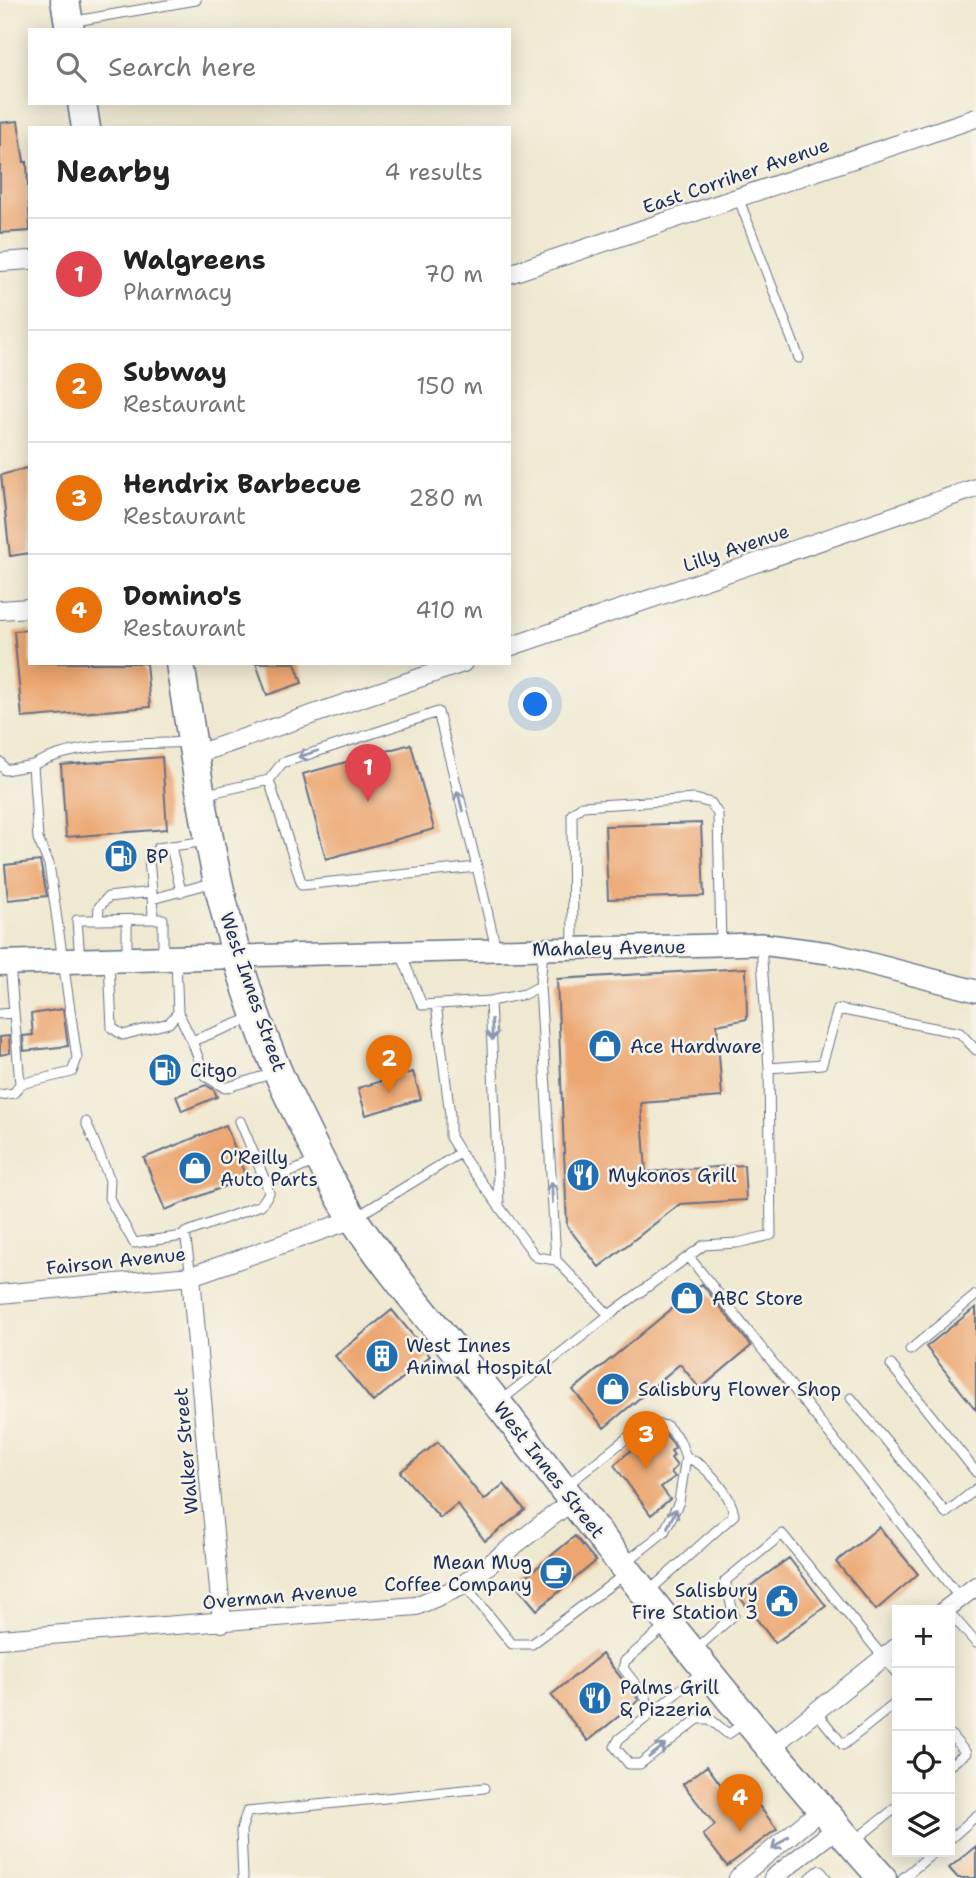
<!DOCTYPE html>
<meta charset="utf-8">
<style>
:root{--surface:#fff;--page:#f6f6f6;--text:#222;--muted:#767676;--line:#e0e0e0;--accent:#1f6fb2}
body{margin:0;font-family:"Shantell Sans",sans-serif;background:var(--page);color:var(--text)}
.controls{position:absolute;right:21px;bottom:21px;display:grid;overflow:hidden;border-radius:0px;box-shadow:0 4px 18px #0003}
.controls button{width:63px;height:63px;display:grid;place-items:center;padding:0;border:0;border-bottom:2px solid var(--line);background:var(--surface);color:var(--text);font:35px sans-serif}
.you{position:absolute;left:536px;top:705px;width:24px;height:24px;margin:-18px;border:5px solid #fff;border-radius:50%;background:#1a73e8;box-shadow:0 0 0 10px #1a73e833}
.badge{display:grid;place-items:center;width:46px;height:46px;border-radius:50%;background:var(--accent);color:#fff;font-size:23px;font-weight:700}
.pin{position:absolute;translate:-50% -58px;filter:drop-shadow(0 2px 4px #0008)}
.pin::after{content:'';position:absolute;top:37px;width:24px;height:21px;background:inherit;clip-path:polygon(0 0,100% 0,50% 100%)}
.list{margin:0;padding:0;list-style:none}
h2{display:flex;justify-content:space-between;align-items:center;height:91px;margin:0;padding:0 28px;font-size:30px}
h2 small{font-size:23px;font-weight:400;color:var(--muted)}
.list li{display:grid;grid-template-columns:46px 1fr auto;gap:21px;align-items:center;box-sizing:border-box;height:112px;padding:0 28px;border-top:2px solid var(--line)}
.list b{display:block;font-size:26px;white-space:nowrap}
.list p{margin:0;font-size:23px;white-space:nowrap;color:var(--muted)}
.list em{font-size:23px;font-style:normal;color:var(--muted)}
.icon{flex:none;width:38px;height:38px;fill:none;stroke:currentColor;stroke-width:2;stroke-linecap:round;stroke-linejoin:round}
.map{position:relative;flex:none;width:976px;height:1878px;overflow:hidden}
.search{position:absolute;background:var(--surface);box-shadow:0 4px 18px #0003;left:28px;top:28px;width:483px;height:77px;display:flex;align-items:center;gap:18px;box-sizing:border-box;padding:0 24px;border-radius:0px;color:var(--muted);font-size:26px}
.panel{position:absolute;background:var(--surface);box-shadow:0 4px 18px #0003;left:28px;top:126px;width:483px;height:539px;border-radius:0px}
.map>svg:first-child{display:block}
.building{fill:#eca670}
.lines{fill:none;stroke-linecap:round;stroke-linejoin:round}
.service-casing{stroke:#667086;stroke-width:11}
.minor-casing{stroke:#667086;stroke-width:20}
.tertiary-casing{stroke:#667086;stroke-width:24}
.secondary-casing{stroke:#667086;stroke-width:27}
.primary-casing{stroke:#667086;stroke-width:31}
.service{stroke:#fff;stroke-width:9}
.minor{stroke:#fff;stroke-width:18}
.tertiary{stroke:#fff;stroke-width:21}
.secondary{stroke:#fff;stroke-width:24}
.primary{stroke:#fff;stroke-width:28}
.oneway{stroke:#8d97ae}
.labels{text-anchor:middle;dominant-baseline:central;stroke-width:5;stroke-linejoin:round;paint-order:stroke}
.street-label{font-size:19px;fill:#1b2f5e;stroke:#f7f3e8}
.poi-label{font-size:19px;fill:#1b2f5e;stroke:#f7f3e8;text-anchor:start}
</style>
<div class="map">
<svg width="976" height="1878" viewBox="0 0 976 1878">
<rect width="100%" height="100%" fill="#f7f3e8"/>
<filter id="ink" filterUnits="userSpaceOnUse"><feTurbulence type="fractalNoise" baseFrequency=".0143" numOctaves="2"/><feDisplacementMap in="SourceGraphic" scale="14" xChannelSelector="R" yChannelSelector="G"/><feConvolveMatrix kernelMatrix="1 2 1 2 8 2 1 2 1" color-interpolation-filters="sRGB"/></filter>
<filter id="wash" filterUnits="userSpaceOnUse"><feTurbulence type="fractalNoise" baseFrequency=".00686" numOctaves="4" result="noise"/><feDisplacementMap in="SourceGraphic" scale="28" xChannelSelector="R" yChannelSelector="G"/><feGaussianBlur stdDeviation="1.57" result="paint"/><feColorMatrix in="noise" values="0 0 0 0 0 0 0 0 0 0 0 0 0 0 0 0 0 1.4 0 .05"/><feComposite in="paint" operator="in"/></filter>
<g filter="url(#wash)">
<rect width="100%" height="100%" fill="#f0e9d1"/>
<g id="blocks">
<!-- building -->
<path class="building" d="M18 121 24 162H27L30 231 0 233V123Z
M30 467V553L10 556 1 475Z
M30 630V663H146L150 707 22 718 14 631Z
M256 663H295L302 683 267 695Z
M411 744 434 829 326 859 303 774Z
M162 757 167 829 66 837 61 765Z
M701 823 704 896 608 899 605 826Z
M40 861 47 896 8 900 5 865Z
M746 968 747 1019 717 1025 722 1097 641 1103 646 1172 744 1165 746 1200 680 1204 599 1267 567 1226 557 979Z
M63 1009 68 1046 24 1051 23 1036 33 1035 31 1014Z
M9 1036 10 1053 0 1055V1037Z
M413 1072 421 1099 366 1115 358 1088Z
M206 1085 214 1090 217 1097 182 1111 176 1096Z
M226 1125 246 1178 165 1210 144 1158Z
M702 1284 751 1346 700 1389 680 1364 604 1428 573 1390Z
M976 1307V1410L926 1347Z
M392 1310 430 1356 373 1402 335 1356Z
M653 1431 664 1433 673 1443 675 1448 671 1451 674 1455 671 1458 677 1466 671 1472 675 1477 661 1487 670 1499 651 1515 614 1465Z
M438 1442 484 1500 504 1484 525 1510 485 1541 457 1504 440 1518 400 1472Z
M879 1527 918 1574 876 1610 836 1562Z
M575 1536 596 1561 537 1610 516 1585Z
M789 1558 826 1606 775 1643 738 1595Z
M602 1654 639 1700 588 1741 551 1695Z
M707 1766 738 1808 752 1797 777 1829 727 1866 703 1835 715 1825 683 1784Z
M976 1846V1878H958L949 1868Z"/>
</g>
</g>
<g filter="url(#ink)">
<use href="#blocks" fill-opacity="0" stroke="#667086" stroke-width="2"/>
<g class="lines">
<defs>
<path id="service" d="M70 22 196 0
M738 197 799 358
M0 762 5 770 33 765
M269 780 282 763 438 712 477 867
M206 794 269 780 302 885 477 867 496 949
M171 846 181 892
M152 899 215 882
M153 919H163V957
M98 920 153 919 152 892
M573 949 572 814 582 806 695 799 711 803 718 814 721 944
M401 954 422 1005 490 1001
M127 958V921
M80 960 77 920H98L99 907 108 897 152 892 149 859 158 848 207 841
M109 962 112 1028 123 1035 169 1023 178 1012 176 960
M540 986 556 1260
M436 1004 450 1115V1137L460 1153
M178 1012 192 1041
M0 1014 14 1013
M254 1017 192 1041 205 1076 225 1088 274 1073
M769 1068 822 1064 838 1009 960 1033 976 1050
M20 1084 72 1072 77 1058 49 864 38 839 33 765C79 741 140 745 190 742
M0 1095 14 1093 20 1084 10 964
M240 1121 266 1183
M86 1122 110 1180 109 1198 134 1243 183 1236
M499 1204 490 1001 525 994 540 986 543 950
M358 1216 460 1153 536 1257 556 1260 609 1315 499 1402
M689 1257 960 1598
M191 1276 185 1233 261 1205 269 1193 266 1183 318 1160
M609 1315 704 1245 737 1243 771 1235 769 1068 761 944
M910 1350 976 1295
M891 1365 976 1472
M851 1398 946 1513 976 1489
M566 1486 646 1423 667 1426 679 1439 686 1457 679 1502 664 1532 625 1563
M464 1584 512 1644H532L625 1574
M648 1592 734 1515C731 1494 706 1464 686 1457
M950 1613 976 1643
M666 1626 625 1661 623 1668 646 1698 651 1714 619 1739 615 1747 629 1764H640L698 1719H710L728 1734 746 1722
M694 1651 734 1615 725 1581 782 1534 897 1674
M816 1712 843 1745 897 1702
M651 1714 703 1671
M950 1734 966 1753 950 1765
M950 1839 976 1816
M855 1840 897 1807
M243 1878 241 1830 247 1812 484 1788
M810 1878 820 1870 826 1878
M903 1878 934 1852"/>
<path id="minor" d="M0 262 30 260
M509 274 976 118
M0 610 30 608
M509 647 976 488
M194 755 463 663
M191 1276 222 1623
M0 1294 191 1276 354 1219
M945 1610 976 1586
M0 1639 416 1606 460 1587 572 1501
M771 1747 897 1647
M738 1878 822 1809
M773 1878 837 1828"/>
<path id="tertiary" d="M237 956 761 944 829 953 976 991"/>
<path id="secondary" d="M0 963 237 956"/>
<path id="primary" d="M65 0 70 30
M82 103 86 128
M180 663C203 815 225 967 294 1107 313 1145 332 1187 355 1221 401 1288 456 1350 506 1414 626 1572 750 1729 882 1878"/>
</defs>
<!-- service casing -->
<use href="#service" class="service-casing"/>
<!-- minor casing -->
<use href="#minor" class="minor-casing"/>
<!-- tertiary casing -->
<use href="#tertiary" class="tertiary-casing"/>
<!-- secondary casing -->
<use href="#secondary" class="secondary-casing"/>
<!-- primary casing -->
<use href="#primary" class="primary-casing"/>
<!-- service -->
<use href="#service" class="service"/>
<!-- minor -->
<use href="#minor" class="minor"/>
<!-- tertiary -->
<use href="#tertiary" class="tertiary"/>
<!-- secondary -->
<use href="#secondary" class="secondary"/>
<!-- primary -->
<use href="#primary" class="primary"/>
</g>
<!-- one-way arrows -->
<defs><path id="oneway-shaft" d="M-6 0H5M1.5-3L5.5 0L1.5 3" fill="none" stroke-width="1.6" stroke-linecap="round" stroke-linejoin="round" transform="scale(1.75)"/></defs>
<g class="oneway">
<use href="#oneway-shaft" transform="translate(308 754) rotate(162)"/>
<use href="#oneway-shaft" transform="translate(460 801) rotate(-104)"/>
<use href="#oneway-shaft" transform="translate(492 1030) rotate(88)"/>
<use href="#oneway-shaft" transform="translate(552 1192) rotate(-93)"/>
<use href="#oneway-shaft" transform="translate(672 1518) rotate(-64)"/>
<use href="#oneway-shaft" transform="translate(657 1751) rotate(-38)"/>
<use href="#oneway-shaft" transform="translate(780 1843) rotate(140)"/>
</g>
</g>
<!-- icons -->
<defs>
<symbol id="fuel-disc" viewBox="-11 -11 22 22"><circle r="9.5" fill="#1f6fb2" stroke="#f7f3e8"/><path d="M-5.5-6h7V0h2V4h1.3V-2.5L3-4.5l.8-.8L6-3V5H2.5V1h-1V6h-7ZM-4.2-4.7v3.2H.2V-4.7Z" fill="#fff"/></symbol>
<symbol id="shop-disc" viewBox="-11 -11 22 22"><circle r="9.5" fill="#1f6fb2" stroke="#f7f3e8"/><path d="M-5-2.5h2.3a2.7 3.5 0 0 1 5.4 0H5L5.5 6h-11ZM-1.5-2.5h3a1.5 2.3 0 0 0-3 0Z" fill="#fff"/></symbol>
<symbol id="restaurant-disc" viewBox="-11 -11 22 22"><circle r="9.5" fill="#1f6fb2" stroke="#f7f3e8"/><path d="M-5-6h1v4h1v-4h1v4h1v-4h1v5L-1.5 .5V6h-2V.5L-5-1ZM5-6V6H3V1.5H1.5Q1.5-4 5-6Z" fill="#fff"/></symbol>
<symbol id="building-disc" viewBox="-11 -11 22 22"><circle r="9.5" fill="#1f6fb2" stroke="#f7f3e8"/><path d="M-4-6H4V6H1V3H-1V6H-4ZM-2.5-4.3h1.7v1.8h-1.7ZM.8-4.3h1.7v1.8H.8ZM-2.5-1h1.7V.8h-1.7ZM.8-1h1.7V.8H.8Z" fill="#fff"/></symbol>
<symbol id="cafe-disc" viewBox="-11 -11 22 22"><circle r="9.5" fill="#1f6fb2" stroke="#f7f3e8"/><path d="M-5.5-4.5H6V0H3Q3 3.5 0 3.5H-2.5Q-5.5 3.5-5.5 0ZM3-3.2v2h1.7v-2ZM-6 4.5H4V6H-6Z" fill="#fff"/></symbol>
<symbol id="civic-disc" viewBox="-11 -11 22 22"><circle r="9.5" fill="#1f6fb2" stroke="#f7f3e8"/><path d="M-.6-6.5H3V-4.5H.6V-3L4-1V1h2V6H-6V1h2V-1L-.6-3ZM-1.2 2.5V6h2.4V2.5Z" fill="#fff"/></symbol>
</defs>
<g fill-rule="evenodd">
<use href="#fuel-disc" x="102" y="837" width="38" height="38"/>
<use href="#shop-disc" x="586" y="1027" width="38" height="38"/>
<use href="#fuel-disc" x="146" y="1051" width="38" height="38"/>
<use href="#shop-disc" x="176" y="1149" width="38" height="38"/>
<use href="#restaurant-disc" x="564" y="1156" width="38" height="38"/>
<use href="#shop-disc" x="668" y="1279" width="38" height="38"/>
<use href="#building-disc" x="363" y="1337" width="38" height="38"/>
<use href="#shop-disc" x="594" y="1370" width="38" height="38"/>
<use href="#cafe-disc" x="537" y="1554" width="38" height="38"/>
<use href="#civic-disc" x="763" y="1582" width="38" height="38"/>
<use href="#restaurant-disc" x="576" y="1679" width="38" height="38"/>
</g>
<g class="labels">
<!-- street labels -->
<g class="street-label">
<text transform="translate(736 176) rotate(-19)">East Corriher Avenue</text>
<text transform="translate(736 548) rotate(-19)">Lilly Avenue</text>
<text transform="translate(609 948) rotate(-1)">Mahaley Avenue</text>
<text transform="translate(253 992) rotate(71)">West Innes Street</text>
<text transform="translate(116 1261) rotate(-6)">Fairson Avenue</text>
<text transform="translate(186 1451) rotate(-95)">Walker Street</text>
<text transform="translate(549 1470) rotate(52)">West Innes Street</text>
<text transform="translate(280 1596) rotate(-5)">Overman Avenue</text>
</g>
<!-- poi labels -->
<g class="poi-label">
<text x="146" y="856">BP</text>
<text x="630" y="1046">Ace Hardware</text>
<text x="190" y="1070">Citgo</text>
<text x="220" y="1157">O'Reilly<tspan x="220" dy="22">Auto Parts</tspan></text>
<text x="608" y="1175">Mykonos Grill</text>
<text x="712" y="1298">ABC Store</text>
<text x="406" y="1345">West Innes<tspan x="406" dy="22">Animal Hospital</tspan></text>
<text x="638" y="1389">Salisbury Flower Shop</text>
<text x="532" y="1562" text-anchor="end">Mean Mug<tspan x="532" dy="22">Coffee Company</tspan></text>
<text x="758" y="1590" text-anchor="end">Salisbury<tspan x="758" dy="22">Fire Station 3</tspan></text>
<text x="620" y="1687">Palms Grill<tspan x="620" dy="22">&amp; Pizzeria</tspan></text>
</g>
</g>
</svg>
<div class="controls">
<button>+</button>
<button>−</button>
<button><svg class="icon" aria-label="locate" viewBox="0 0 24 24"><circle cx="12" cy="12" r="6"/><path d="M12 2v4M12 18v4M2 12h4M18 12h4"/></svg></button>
<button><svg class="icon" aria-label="layers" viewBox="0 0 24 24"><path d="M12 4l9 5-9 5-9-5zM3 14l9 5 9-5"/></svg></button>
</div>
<div class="you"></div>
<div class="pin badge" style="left:368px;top:802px;background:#e0444e">1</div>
<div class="pin badge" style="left:389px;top:1093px;background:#e8710a">2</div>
<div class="pin badge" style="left:646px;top:1469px;background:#e8710a">3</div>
<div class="pin badge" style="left:740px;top:1832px;background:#e8710a">4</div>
<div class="search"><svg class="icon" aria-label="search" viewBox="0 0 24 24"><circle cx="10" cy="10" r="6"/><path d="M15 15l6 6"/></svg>Search here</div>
<section class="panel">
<h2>Nearby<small>4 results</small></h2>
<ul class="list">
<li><span class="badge" style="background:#e0444e">1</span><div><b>Walgreens</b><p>Pharmacy</p></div><em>70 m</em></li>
<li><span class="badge" style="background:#e8710a">2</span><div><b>Subway</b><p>Restaurant</p></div><em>150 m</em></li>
<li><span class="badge" style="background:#e8710a">3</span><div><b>Hendrix Barbecue</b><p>Restaurant</p></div><em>280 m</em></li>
<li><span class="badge" style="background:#e8710a">4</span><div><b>Domino's</b><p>Restaurant</p></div><em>410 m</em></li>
</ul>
</section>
</div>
